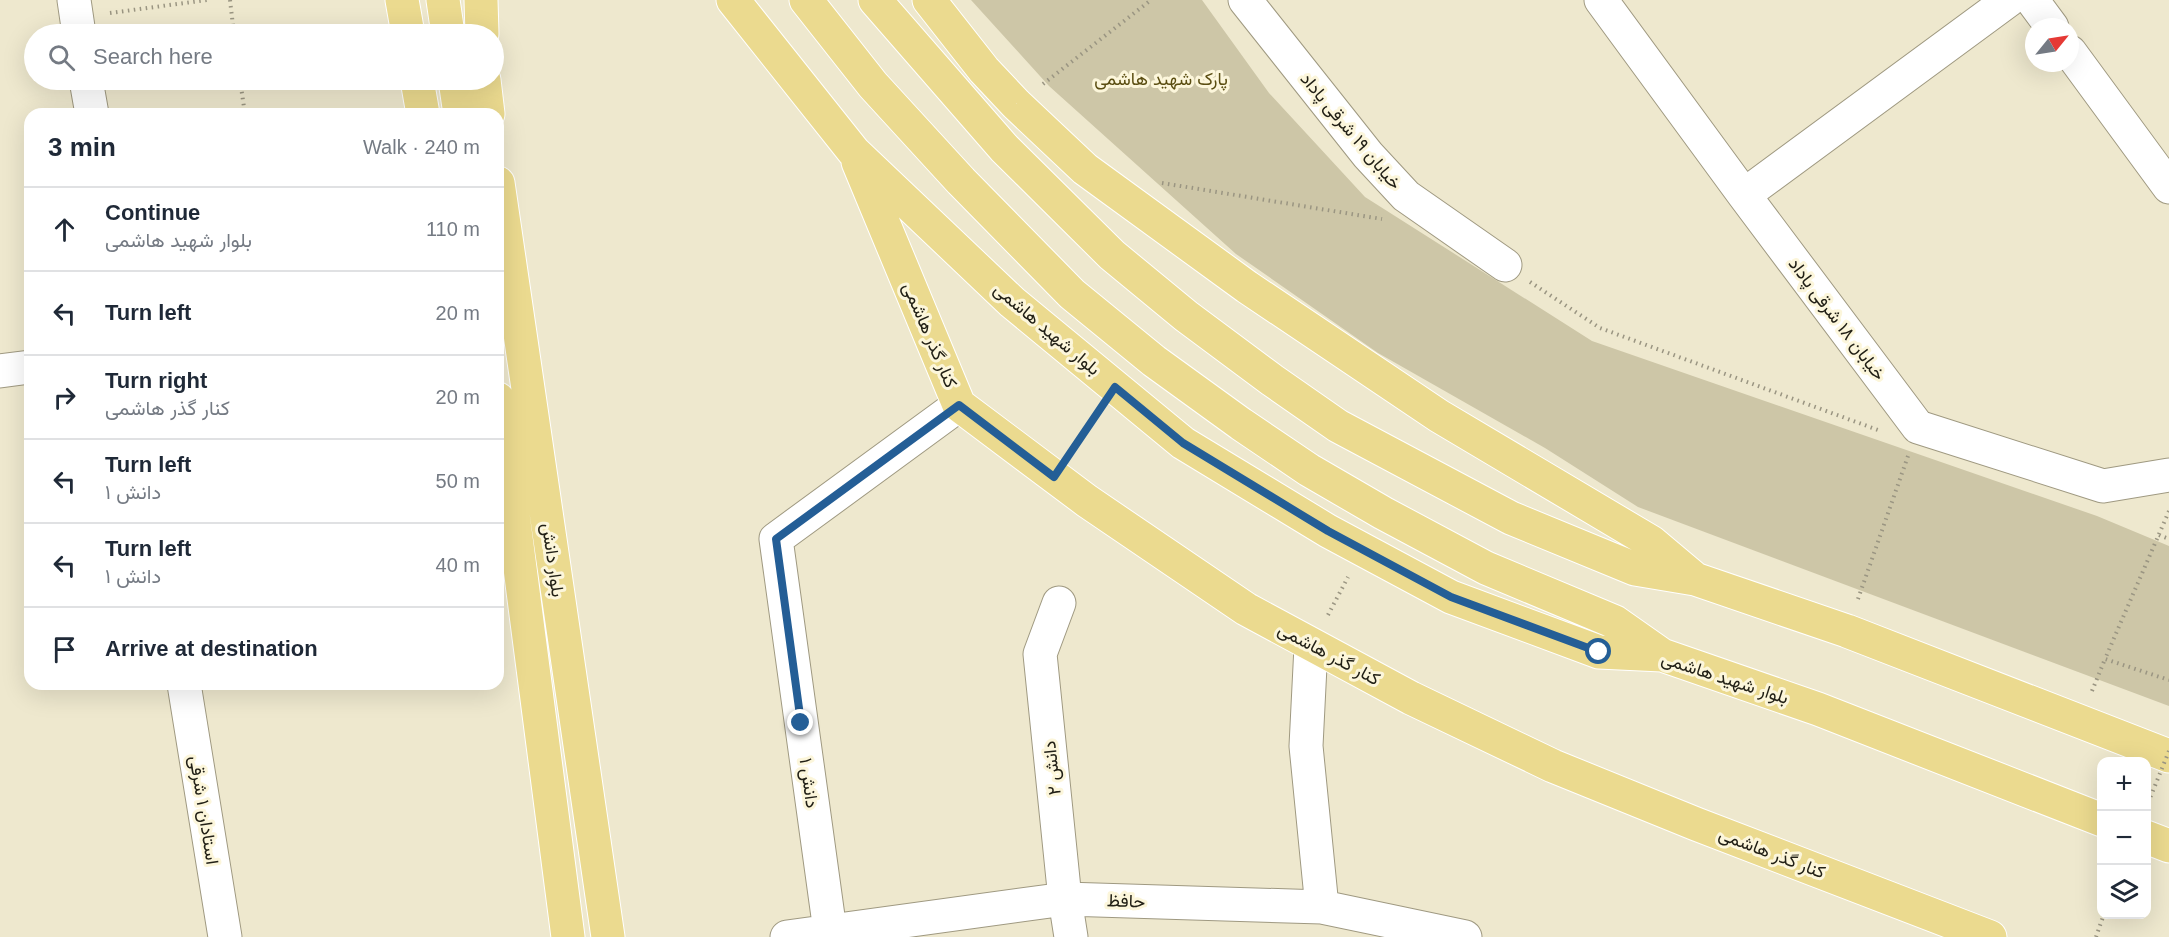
<!DOCTYPE html>
<meta charset="utf-8">
<style>
:root{--surface:#fff;--page:#f2f2f3;--text:#1f2937;--muted:#747a83;--line:#e0e1e3}
body{margin:0;font-family:Helvetica,Vazirmatn,sans-serif;background:var(--page);color:var(--text)}
.controls{position:absolute;right:18px;bottom:18px;display:grid;overflow:hidden;border-radius:12px;box-shadow:0 6px 24px #0002}
.controls button{width:54px;height:54px;display:grid;place-items:center;padding:0;border:0;border-bottom:2px solid var(--line);background:var(--surface);color:var(--text);font:30px sans-serif}
.compass{position:absolute;left:2025px;top:18px;width:54px;height:54px;border-radius:50%;background:var(--surface);box-shadow:0 6px 24px #0002;rotate:60deg}
.stop{position:absolute;width:18px;height:18px;margin:-14px;border:4px solid #245e96;border-radius:50%;background:#fff}
.stop.end{background:#245e96;border-color:#fff;box-shadow:0 2px 6px #0008}
.list{margin:0;padding:0;list-style:none}
h2{display:flex;justify-content:space-between;align-items:center;height:78px;margin:0;padding:0 24px;font-size:26px}
h2 small{font-size:20px;font-weight:400;color:var(--muted)}
.list li{display:grid;grid-template-columns:39px 1fr auto;gap:18px;align-items:center;box-sizing:border-box;height:84px;padding:0 24px;border-top:2px solid var(--line)}
.list b{display:block;font-size:22px;white-space:nowrap}
.list p{margin:0;font-size:20px;white-space:nowrap;color:var(--muted)}
.list em{font-size:20px;font-style:normal;color:var(--muted)}
.icon{flex:none;width:33px;height:33px;fill:none;stroke:currentColor;stroke-width:2;stroke-linecap:round;stroke-linejoin:round}
.map{position:relative;flex:none;width:2169px;height:937px;overflow:hidden}
.search{position:absolute;background:var(--surface);box-shadow:0 6px 24px #0002;left:24px;top:24px;width:480px;height:66px;display:flex;align-items:center;gap:15px;box-sizing:border-box;padding:0 21px;border-radius:33px;color:var(--muted);font-size:22px}
.panel{position:absolute;background:var(--surface);box-shadow:0 6px 24px #0002;left:24px;top:108px;width:480px;height:582px;border-radius:18px}
.map>svg:first-child{display:block}
.green{fill:#cdc6a7}
.lines{fill:none;stroke-linecap:round;stroke-linejoin:round}
.minor-casing{stroke:#9f9981;stroke-width:35}
.major-casing{stroke:#fff;stroke-width:35}
.path{stroke:#9a9582;stroke-width:4;stroke-dasharray:1.5 4.5;stroke-linecap:butt}
.minor{stroke:#fff;stroke-width:33}
.major{stroke:#ebda8f;stroke-width:33}
.path-bridge{stroke:#9a9582;stroke-width:4;stroke-dasharray:1.5 4.5;stroke-linecap:butt}
.route{stroke:#245e96;stroke-width:8}
.labels{text-anchor:middle;dominant-baseline:central;stroke-width:6;stroke-linejoin:round;paint-order:stroke}
.park-label{font-size:18px;fill:#5a4d11;stroke:#fcf6db}
.street-label{font-size:18px;fill:#222016;stroke:#fcf6db}
</style>
<div class="map">
<svg width="2169" height="937" viewBox="0 0 2169 937">
<rect width="100%" height="100%" fill="#eee8ce"/>
<!-- green -->
<path class="green" d="M971 0H1202L1269 93 1365 197 1592 341 2097 516 2169 546V706L1638 507 1545 448 1378 353 1236 254 1049 86Z"/>
<g class="lines">
<defs>
<path id="minor" d="M74 0 79 34
M1245 0 1368 155 1406 196 1505 265
M1601 0 1744 195 1918 427 2103 486 2169 475
M2032 0 2052 27
M2070 52 2169 187
M86 80 92 114
M1744 195 2009 0
M0 371 30 367
M1059 603 1040 654 1065 899 1071 937
M1311 646 1306 746 1322 907
M184 684 225 937
M830 931 776 539 959 405
M787 937 1065 899 1322 907 1465 937"/>
<path id="major" d="M402 0 408 34
M443 0 448 34
M481 0 482 34
M733 0 854 152 1012 302 1183 443 1328 531 1451 597 1599 652 1662 655 1818 709 2102 820
M806 0 873 85 961 181 1072 294 1154 361 1241 424 1309 470 1383 513 1486 568 1615 622 1662 655
M875 0 1004 148 1112 255 1186 316 1272 380 1338 426 1511 518 1635 569 1695 579
M929 0 984 70 1016 104 1085 169 1247 287 1439 416 1651 542 1695 579 1847 631 2169 756
M417 80 423 114
M455 80 460 114
M484 80 488 114
M858 162 959 405 1087 501 1246 609 1411 698 1553 766 1696 824 1990 937
M498 183 608 937
M498 399 568 937
M2146 837 2169 846"/>
</defs>
<!-- minor casing -->
<use href="#minor" class="minor-casing"/>
<!-- major casing -->
<use href="#major" class="major-casing"/>
<!-- path -->
<path class="path" d="M230 0 234 34
M110 13 207 0
M240 80 245 114
M1043 84 1151 0
M1162 183 1382 219
M1530 282 1600 328 1878 430
M1072 451 1096 415
M2169 511 2105 659 2169 680
M2159 535 2169 539
M1858 599 1908 456
M1328 615 1348 577
M2092 691 2105 659
M2096 937 2104 914"/>
<!-- minor -->
<use href="#minor" class="minor"/>
<!-- major -->
<use href="#major" class="major"/>
<!-- path-bridge -->
<path class="path-bridge" d="M2146 808 2169 751"/>
</g>
<g class="lines">
<!-- route -->
<path class="route" d="M801 723 776 539 959 405 1054 477 1115 387 1183 443 1328 531 1451 597 1599 652"/>
</g>
<g class="labels">
<!-- park labels -->
<g class="park-label">
<text x="1161" y="79">پارک شهید هاشمی</text>
</g>
<!-- street labels -->
<g class="street-label">
<text transform="translate(1351 131) rotate(50)">خیابان ۱۹ شرقی پاداد</text>
<text transform="translate(1837 319) rotate(53)">خیابان ۱۸ شرقی پاداد</text>
<text transform="translate(1047 329) rotate(40)">بلوار شهید هاشمی</text>
<text transform="translate(930 335) rotate(67)">کنار گذر هاشمی</text>
<text transform="translate(553 560) rotate(82)">بلوار دانش</text>
<text transform="translate(1329 654) rotate(28)">کنار گذر هاشمی</text>
<text transform="translate(1725 678) rotate(18)">بلوار شهید هاشمی</text>
<text transform="translate(1052 768) rotate(-96)">دانش ۲</text>
<text transform="translate(809 783) rotate(82)">دانش ۱</text>
<text transform="translate(204 810) rotate(81)">استادان ۱ شرقی</text>
<text transform="translate(1772 853) rotate(21)">کنار گذر هاشمی</text>
<text transform="translate(1126 901) rotate(2)">حافظ</text>
</g>
</g>
</svg>
<div class="controls">
<button>+</button>
<button>−</button>
<button><svg class="icon" aria-label="layers" viewBox="0 0 24 24"><path d="M12 4l9 5-9 5-9-5zM3 14l9 5 9-5"/></svg></button>
</div>
<svg class="compass" viewBox="-18 -18 36 36"><path d="M0-13l5 13h-10z" fill="#e53935"/><path d="M0 13l5-13h-10z" fill="#747a83"/></svg>
<div class="stop" style="left:1599px;top:652px"></div>
<div class="stop end" style="left:801px;top:723px"></div>
<div class="search"><svg class="icon" aria-label="search" viewBox="0 0 24 24"><circle cx="10" cy="10" r="6"/><path d="M15 15l6 6"/></svg>Search here</div>
<section class="panel">
<h2>3 min<small>Walk · 240 m</small></h2>
<ul class="list">
<li><svg class="icon" aria-label="ahead" viewBox="0 0 24 24"><path d="M12 20V5M6 11l6-6 6 6"/></svg><div><b>Continue</b><p>بلوار شهید هاشمی</p></div><em>110 m</em></li>
<li><svg class="icon" aria-label="left" viewBox="0 0 24 24"><path d="M17 20v-9H6M10 6l-5 5 5 5"/></svg><div><b>Turn left</b></div><em>20 m</em></li>
<li><svg class="icon" aria-label="right" viewBox="0 0 24 24"><path d="M7 20v-9h11M14 6l5 5-5 5"/></svg><div><b>Turn right</b><p>کنار گذر هاشمی</p></div><em>20 m</em></li>
<li><svg class="icon" aria-label="left" viewBox="0 0 24 24"><path d="M17 20v-9H6M10 6l-5 5 5 5"/></svg><div><b>Turn left</b><p>دانش ۱</p></div><em>50 m</em></li>
<li><svg class="icon" aria-label="left" viewBox="0 0 24 24"><path d="M17 20v-9H6M10 6l-5 5 5 5"/></svg><div><b>Turn left</b><p>دانش ۱</p></div><em>40 m</em></li>
<li><svg class="icon" aria-label="arrive" viewBox="0 0 24 24"><path d="M6 21V4h12l-3 4 3 4H6"/></svg><div><b>Arrive at destination</b></div></li>
</ul>
</section>
</div>
